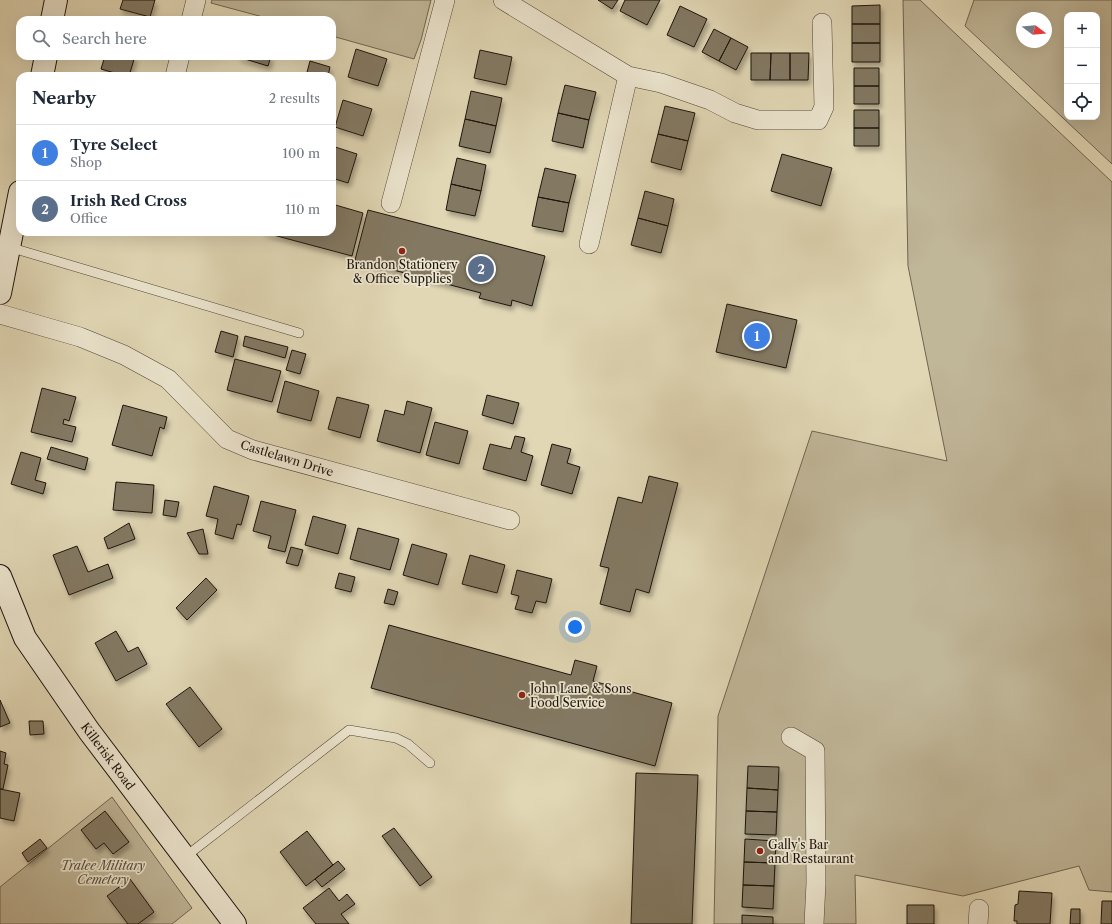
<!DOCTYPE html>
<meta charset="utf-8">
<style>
:root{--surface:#fff;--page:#f2f2f3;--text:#1f2937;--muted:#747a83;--line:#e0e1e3;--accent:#8f2418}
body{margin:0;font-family:"Libre Caslon Text",serif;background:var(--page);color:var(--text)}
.controls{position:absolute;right:12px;top:12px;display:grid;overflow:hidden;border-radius:8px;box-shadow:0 4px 16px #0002}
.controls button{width:36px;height:36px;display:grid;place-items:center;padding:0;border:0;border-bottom:1px solid var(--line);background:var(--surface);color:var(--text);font:20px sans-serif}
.compass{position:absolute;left:1016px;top:12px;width:36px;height:36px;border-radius:50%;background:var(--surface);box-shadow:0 4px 16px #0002;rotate:106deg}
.you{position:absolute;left:575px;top:627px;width:14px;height:14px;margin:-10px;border:3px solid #fff;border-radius:50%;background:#1a73e8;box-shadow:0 0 0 6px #1a73e833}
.badge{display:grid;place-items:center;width:26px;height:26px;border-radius:50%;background:var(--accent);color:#fff;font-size:13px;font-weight:700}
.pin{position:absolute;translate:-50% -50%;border:2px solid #fff;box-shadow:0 1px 4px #0006}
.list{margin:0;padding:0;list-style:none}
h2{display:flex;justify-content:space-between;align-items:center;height:52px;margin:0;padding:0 16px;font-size:17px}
h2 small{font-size:13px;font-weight:400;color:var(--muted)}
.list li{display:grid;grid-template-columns:26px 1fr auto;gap:12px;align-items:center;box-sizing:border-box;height:56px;padding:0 16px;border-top:1px solid var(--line)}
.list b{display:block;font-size:15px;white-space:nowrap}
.list p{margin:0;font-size:13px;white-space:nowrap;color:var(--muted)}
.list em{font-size:13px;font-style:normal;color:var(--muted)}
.icon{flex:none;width:22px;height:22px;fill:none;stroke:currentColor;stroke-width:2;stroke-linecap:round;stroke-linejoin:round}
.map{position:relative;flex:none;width:1112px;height:924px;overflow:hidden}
.search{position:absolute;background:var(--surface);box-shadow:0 4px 16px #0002;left:16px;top:16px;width:320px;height:44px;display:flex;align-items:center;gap:10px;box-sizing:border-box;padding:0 14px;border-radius:12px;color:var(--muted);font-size:15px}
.panel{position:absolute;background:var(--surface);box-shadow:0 4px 16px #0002;left:16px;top:72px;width:320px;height:164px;border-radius:12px}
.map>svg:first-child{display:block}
.green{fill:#c0b698;stroke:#6e6552;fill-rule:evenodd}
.building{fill:#837964;stroke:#1d140d;filter:url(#shadow)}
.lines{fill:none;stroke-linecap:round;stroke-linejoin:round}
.service-casing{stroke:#4e4537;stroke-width:10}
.minor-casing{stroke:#4e4537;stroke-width:20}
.secondary-casing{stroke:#1d140d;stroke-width:24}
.service{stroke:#ece5cf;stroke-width:9}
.minor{stroke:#ece5cf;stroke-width:19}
.secondary{stroke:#ece5cf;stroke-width:22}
.poi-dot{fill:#8f2418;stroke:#ece5cf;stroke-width:1.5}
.labels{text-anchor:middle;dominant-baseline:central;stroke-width:3.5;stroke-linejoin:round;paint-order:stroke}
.poi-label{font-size:12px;fill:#1d140d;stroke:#ece5cf;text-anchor:start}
.street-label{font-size:12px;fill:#1d140d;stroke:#ece5cf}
.park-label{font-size:12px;font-style:italic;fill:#564d3e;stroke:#ece5cf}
</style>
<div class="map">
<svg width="1112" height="924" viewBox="0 0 1112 924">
<defs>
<filter id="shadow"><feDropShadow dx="2.5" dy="4.5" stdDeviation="2" flood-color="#0004"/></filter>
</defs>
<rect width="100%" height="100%" fill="#e1d7b5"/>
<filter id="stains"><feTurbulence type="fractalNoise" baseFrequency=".005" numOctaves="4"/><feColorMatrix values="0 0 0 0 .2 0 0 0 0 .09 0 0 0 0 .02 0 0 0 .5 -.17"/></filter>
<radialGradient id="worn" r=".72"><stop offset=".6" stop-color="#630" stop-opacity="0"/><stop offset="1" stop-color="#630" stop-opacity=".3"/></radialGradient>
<!-- green -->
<path class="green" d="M212 0H431L421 40 414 59 332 36V20H274L211 3Z
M903 0H920L1112 182V892L1089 890 1079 866 963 896 855 875 856 924H714L718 716 812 431 947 461 908 266Z
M974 0H1112V164L965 26ZM1067 15H1097V117H1067ZM1022 18H1046V42H1022Z
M112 797 192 908 172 924H0V887Z"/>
<!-- building -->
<path class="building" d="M123 0H155L150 17 120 9Z
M598 0H618L612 9Z
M625 0H660L647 25 620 11Z
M880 5V24H852V6Z
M680 6 707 19 694 47 667 35Z
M852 24H880V43H852Z
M714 29 731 38 719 61 702 52Z
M731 38 748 47 736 70 719 61Z
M852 43H880V62H852Z
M356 49 387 59 378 86 348 77Z
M480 50 512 57 506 85 474 78Z
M751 53H771L770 80H751Z
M771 53H790V80H770Z
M790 53H809L808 80H790Z
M105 56H135L129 76H125L101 69Z
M238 56H271L268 66 238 57Z
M310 61 330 67 328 76H306Z
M854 68H879V86H854Z
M565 85 596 92 589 120 558 113Z
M854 86H879V104H854Z
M471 91 502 98 496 126 465 119Z
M343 100 372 109 363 136 335 127Z
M665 106 695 113 688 141 658 134Z
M854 110H879V128H854Z
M558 113 589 120 583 148 552 141Z
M465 119 496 126 490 153 459 146Z
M854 128H879V146H854Z
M658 134 688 141 681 170 651 162Z
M332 146 357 154 348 183 332 178Z
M782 154 832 168 821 206 771 191Z
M457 158 486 165 481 191 451 184Z
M545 168 576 175 569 203 538 197Z
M451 184 481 191 475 216 446 210Z
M645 191 674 199 668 226 638 218Z
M538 197 569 203 563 232 532 226Z
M332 204 363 213 352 256 262 232H332Z
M368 210 545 256 532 306 512 300 511 306 479 298 481 293 355 260Z
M638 218 668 226 661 253 631 245Z
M727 304 797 320 786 368 716 352Z
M221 331 238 336 233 357 215 352Z
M245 336 288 347 285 358 243 346Z
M292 350 306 354 300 374 286 370Z
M235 359 281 371 272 402 227 390Z
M285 381 319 391 311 421 277 412Z
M42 388 76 397 69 421 64 419 63 424 76 427 72 442 31 432Z
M487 395 519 403 513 424 482 415Z
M337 397 369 405 360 438 328 429Z
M407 401 432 408 420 453 377 441 385 410 404 415Z
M123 405 167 417 164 429 160 427 152 456 112 445Z
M435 422 468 431 459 464 426 455Z
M515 436 525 438 521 452 533 456 526 481 483 469 490 444 511 449Z
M552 444 571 449 567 463 580 467 572 494 541 485Z
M51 447 88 458 85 470 47 459Z
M21 452 41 458 35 480 46 483 43 494 11 484Z
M649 476 678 483 649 593 636 589 630 612 600 604 609 568 600 566 618 497 642 503Z
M116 482 154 485 152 513 113 510Z
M214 486 249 496 241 525 237 524 233 539 215 534 218 519 206 516Z
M165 500 179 502 176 517 163 515Z
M261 501 296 510 285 552 268 548 271 536 253 531Z
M313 516 346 525 338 554 305 545Z
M129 523 135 539 108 549 104 538Z
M358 528 399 539 390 570 350 559Z
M203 529 208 554H199L187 533Z
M412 544 447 554 438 585 403 575Z
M77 546 88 572 108 564 113 578 69 595 53 555Z
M291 547 303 550 298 566 286 563Z
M470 555 505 565 497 593 462 584Z
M517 570 552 579 546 603 536 601 532 613 515 609 519 596 511 594Z
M339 573 355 577 351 592 335 588Z
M206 578 217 590 187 620 176 608Z
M388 589 398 592 394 605 384 603Z
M389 625 571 675 575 660 597 666 593 681 672 703 655 766 371 688Z
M116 631 128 652 138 647 147 664 116 681 95 643Z
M190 687 222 729 199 747 166 704Z
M0 700 10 723 0 727Z
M29 721H43L44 734 30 735Z
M0 751 6 753 4 764 8 765 3 789H0Z
M748 766 779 767 778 790 747 788Z
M636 773 698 775 692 924H631Z
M747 788 778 790 777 812 746 811Z
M0 789 20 793 14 821 0 818Z
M105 811 129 842 113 854 104 843 96 849 81 830Z
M746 811 777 812 776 835 745 834Z
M394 828 432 877 420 886 382 836Z
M307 831 333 865 306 886 280 852Z
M40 839 47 848 28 862 22 853Z
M745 839 776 841 775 863 744 862Z
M338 861 345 869 322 887 315 879Z
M744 862 775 863 774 886 743 885Z
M130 879 154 912 138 924H128L107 896Z
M743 885 774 886 773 909 742 907Z
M329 888 339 901 347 894 355 904 341 914 349 924H316L303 908Z
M1019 891 1052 893 1050 924H1017V921H1014L1015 905 1018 904Z
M1102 901H1112V924H1101Z
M907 905H934V924H907Z
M1071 909H1080V924H1070Z
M742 915 773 917V924H742Z"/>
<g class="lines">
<defs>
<path id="service" d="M9 247 299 333
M185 857 349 730 396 738 408 744 430 763"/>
<path id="minor" d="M503 0 628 76 661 83 710 100 735 113 758 120H818L824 107 822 23
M191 20 196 0
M175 76 180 56
M391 203 445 0
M589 244 628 76
M0 314 80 337 124 355 168 379 227 439 253 450 510 520
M791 737 815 751 816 883 814 924
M978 924 979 909"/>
<path id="secondary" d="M52 20 56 0
M42 76 46 56
M0 293 20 192
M0 576 25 638 89 731 235 924"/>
</defs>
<!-- service casing -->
<use href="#service" class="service-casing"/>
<!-- minor casing -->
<use href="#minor" class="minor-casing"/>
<!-- secondary casing -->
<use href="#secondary" class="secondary-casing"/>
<!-- service -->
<use href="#service" class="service"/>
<!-- minor -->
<use href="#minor" class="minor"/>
<!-- secondary -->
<use href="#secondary" class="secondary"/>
</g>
<!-- markers -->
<g class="poi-dot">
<circle cx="402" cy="251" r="4"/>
<circle cx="522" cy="695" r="4"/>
<circle cx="760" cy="851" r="4"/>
</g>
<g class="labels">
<!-- poi labels -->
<g class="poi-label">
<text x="402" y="264" text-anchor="middle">Brandon Stationery<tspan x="402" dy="14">&amp; Office Supplies</tspan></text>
<text x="530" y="688">John Lane &amp; Sons<tspan x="530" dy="14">Food Service</tspan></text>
<text x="768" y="844">Gally's Bar<tspan x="768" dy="14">and Restaurant</tspan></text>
</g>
<!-- street labels -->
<g class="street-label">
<text transform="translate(287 458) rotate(17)">Castlelawn Drive</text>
<text transform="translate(108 756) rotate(53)">Killerisk Road</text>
</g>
<!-- park labels -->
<g class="park-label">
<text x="103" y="865">Tralee Military<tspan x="103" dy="14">Cemetery</tspan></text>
</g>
</g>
<rect width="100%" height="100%" filter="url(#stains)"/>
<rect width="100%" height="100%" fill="url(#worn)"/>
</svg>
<div class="controls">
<button>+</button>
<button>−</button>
<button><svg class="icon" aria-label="locate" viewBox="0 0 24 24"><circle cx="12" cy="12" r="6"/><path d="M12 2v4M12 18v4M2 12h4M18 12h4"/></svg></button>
</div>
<svg class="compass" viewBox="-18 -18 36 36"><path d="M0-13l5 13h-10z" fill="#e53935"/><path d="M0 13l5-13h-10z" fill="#747a83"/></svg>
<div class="you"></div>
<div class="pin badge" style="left:757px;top:336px;background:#3f7fe0">1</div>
<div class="pin badge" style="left:481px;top:269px;background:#5c6f8a">2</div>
<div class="search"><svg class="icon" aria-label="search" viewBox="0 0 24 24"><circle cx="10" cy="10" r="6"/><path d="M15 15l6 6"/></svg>Search here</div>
<section class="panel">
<h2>Nearby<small>2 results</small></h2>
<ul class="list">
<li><span class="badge" style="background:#3f7fe0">1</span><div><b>Tyre Select</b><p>Shop</p></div><em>100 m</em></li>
<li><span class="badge" style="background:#5c6f8a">2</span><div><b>Irish Red Cross</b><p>Office</p></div><em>110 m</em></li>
</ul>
</section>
</div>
